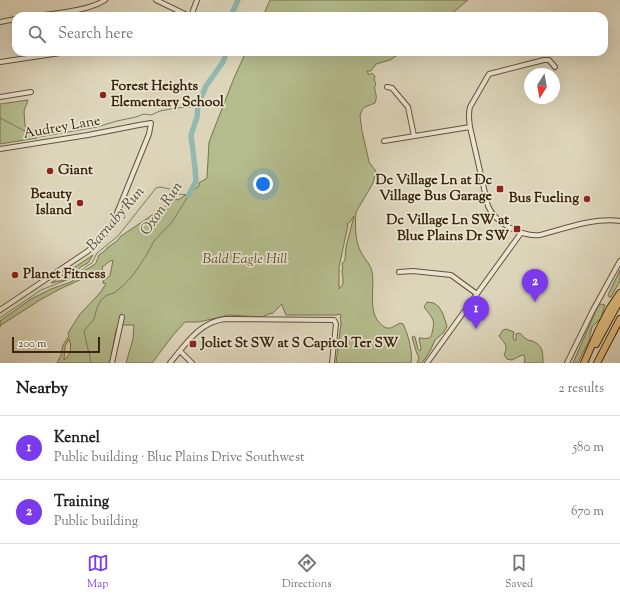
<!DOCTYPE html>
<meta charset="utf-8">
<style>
:root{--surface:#fff;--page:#f2f2f2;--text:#202124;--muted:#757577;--line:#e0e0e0;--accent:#7c3aed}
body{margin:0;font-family:"Sorts Mill Goudy",serif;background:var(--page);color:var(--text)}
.compass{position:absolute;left:524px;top:68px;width:36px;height:36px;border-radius:50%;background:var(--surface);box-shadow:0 4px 16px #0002;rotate:191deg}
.scale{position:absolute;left:12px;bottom:10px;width:88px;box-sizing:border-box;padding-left:4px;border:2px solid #3d270c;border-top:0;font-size:11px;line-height:14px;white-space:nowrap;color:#3d270c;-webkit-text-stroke:3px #e9e4d2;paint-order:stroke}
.you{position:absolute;left:263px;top:184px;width:14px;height:14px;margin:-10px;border:3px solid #fff;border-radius:50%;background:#1a73e8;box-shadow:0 0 0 6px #1a73e833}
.badge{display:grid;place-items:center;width:26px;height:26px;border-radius:50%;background:var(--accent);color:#fff;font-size:13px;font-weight:700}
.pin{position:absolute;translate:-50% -33px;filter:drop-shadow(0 1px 2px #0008)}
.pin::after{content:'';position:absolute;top:21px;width:14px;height:12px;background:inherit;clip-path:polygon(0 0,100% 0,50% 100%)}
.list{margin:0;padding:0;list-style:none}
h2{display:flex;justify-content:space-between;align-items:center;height:52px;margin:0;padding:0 16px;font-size:17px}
h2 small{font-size:13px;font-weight:400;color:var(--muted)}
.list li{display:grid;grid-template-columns:26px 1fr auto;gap:12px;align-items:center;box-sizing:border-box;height:64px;padding:0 16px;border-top:1px solid var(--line)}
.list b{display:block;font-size:15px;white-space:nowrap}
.list p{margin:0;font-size:13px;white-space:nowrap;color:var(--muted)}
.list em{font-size:13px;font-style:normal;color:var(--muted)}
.icon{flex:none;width:22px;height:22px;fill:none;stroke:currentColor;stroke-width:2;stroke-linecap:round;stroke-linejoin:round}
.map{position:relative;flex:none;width:620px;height:363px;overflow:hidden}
.search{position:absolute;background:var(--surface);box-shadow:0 4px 16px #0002;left:12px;right:12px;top:12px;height:44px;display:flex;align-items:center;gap:10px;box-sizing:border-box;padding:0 14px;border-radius:12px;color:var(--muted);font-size:15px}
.sheet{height:180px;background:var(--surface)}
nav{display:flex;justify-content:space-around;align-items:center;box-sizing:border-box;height:56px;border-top:1px solid var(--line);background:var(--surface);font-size:11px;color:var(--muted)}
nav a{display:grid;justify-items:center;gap:2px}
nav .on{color:var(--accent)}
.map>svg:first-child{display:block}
.green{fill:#b4bc8d;stroke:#78724c;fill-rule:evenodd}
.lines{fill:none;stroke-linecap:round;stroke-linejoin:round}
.stream{stroke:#717f6e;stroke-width:1}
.river{stroke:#93b9b0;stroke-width:5.5}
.minor-casing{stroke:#655238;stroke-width:6}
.highway-casing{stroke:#3d270c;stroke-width:8}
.minor{stroke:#e9e4d2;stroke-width:4}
.highway{stroke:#deba7d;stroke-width:6}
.poi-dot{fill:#8f2418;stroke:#e9e4d2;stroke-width:1.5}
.labels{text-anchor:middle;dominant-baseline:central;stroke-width:3.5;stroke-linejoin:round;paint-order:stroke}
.poi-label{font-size:14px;font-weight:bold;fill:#3d270c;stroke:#e9e4d2;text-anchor:start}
.street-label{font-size:14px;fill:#3d270c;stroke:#e9e4d2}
.park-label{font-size:14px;font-style:italic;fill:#5b4c2c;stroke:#e9e4d2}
.water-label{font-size:15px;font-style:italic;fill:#524c35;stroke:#e9e4d2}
</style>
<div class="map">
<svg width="620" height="363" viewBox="0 0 620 363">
<rect width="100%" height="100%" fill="#ddd5ba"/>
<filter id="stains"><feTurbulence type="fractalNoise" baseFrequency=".005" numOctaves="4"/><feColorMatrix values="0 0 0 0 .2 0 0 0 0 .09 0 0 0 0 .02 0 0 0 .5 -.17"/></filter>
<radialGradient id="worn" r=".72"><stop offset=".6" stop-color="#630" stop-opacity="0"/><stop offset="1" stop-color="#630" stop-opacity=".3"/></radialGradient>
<!-- green -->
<path class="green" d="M270 0H468L450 15V16H263Z
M246 52H402L390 60 376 64 371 71H367L369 75 372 73 375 76 374 80 376 83C372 90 379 94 375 103L365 107 362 110 360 116 362 131 368 157 369 162 375 170 376 172 373 183 356 212V213C355 224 355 240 360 250 362 256 368 261 371 268 377 287 364 316 386 328H391L400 323 403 324C408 334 413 352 411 363H336L340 331C340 329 341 327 341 324 341 321 340 318 341 315L338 314 337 315H286L282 305V304L272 314 271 313 262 317 229 315 199 322H185L174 334 152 363H126L133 339 134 325H120L116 330 110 363H57L61 355 63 345 69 336 68 333 80 314 100 293 106 284 103 283V281L110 276 113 260C108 261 106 265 102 267L104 274 101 277H100L96 274 90 275 88 278H84L60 289 40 300 1 325 0 327V321L31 299 51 289 71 282 82 272 94 265 96 263 99 255 107 249V248L117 241 121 236 176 199 178 200 199 186V183L207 178 209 142 234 78ZM354 216 346 247 345 260 342 264 343 267 342 271 343 277V284L339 289V267L348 225 347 224 350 222ZM69 339C72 347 71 354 64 360L65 346Z
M28 100 24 111 25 126 38 133 37 138 0 144V104Z
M93 255 88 263 82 266 70 277 65 280 51 283Z
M620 270V281L611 297H609L608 295Z
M427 302 434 303 439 307 443 314 447 326 444 332 435 340 430 351 422 363H417L419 358 416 351 412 337 414 336 415 337 418 349 420 351 421 349 419 338C422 338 426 339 429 338 431 337 432 335 432 333 436 319 432 318 424 307Z
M601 304 605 305 601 318 592 327 590 335V339L578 363H573L597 308 599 305Z
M506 329 514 332 513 338 514 340H516V334L519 333C522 334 523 337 526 339 529 341 529 340 532 341 543 345 543 353 543 363H524L525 360 524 355H522L512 360 507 359 504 355C509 345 504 343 499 336L503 330Z"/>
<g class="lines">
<!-- stream -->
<path class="stream" d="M0 118 23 130 39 137 97 127 117 121 136 117 144 114 151 115 160 111 176 108 190 107 198 105
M0 318 41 290 74 277 87 266 92 263 97 253 118 236 156 188 160 187 170 189 176 194 189 195 172 222 154 241 146 256 133 275 123 286 114 293 107 295 101 300 97 308 94 319 84 331 87 345 90 357 91 363"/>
<!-- river -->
<path class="river" d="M231 16 238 0
M189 195 196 181 195 168 191 135 197 117 198 105 206 86 223 62 225 56V52"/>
<defs>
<path id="minor" d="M156 0 189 16
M36 16C57 13 88 11 105 0
M191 16 197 0
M0 22 16 19
M0 62 67 52
M555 67 549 60H544L489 74 470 107C468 114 469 120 470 127L488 206C495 223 522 237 540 235 563 229 596 217 620 221
M387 87 392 88 408 107 414 136
M0 97 31 92
M384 141 470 127
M0 149 88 135 139 125 151 123 149 134 115 218C109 231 100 241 88 251L0 310
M399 272 413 271 451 275 477 294
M180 351 192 363
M112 363 122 317
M170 363C185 345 199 322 225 319L334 320 336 324 332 363
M427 363 521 233
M567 363 592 312 620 261"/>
<path id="highway" d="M596 344 620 300
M584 363 598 331 610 308 620 293
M597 363 620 319"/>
</defs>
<!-- minor casing -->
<use href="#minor" class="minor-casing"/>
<!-- highway casing -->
<use href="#highway" class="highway-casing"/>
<!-- minor -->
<use href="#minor" class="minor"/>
<!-- highway -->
<use href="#highway" class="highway"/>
</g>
<!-- markers -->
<g class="poi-dot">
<circle cx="103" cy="95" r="4"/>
<circle cx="50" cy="171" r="4"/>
<rect x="496" y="185" width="8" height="8" rx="2"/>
<circle cx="587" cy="199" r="4"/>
<circle cx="80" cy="203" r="4"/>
<rect x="513" y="225" width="8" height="8" rx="2"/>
<circle cx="15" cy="275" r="4"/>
<rect x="189" y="340" width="8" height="8" rx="2"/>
</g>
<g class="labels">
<!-- poi labels -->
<g class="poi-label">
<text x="111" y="87">Forest Heights<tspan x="111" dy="16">Elementary School</tspan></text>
<text x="58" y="171">Giant</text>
<text x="492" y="181" text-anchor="end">Dc Village Ln at Dc<tspan x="492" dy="16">Village Bus Garage</tspan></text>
<text x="72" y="195" text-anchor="end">Beauty<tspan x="72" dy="16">Island</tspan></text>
<text x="579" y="199" text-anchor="end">Bus Fueling</text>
<text x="509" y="221" text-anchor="end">Dc Village Ln SW at<tspan x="509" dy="16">Blue Plains Dr SW</tspan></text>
<text x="23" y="275">Planet Fitness</text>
<text x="201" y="344">Joliet St SW at S Capitol Ter SW</text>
</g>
<!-- street labels -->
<g class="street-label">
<text transform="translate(62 128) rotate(-10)">Audrey Lane</text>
</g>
<!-- park labels -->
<g class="park-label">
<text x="245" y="260">Bald Eagle Hill</text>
</g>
<!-- water labels -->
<g class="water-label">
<text transform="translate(162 209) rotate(-55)">Oxon Run</text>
<text transform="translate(116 219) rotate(-49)">Barnaby Run</text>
</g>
</g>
<rect width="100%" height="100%" filter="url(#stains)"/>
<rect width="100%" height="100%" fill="url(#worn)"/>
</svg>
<svg class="compass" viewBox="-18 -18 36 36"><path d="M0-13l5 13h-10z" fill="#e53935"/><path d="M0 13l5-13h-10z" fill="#757577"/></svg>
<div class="scale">200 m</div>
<div class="you"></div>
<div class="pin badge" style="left:476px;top:329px">1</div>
<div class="pin badge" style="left:535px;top:302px">2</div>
<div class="search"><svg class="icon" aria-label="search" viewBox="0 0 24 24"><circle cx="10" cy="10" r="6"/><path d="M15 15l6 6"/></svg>Search here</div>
</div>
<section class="sheet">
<h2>Nearby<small>2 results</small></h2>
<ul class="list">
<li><span class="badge">1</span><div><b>Kennel</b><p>Public building · Blue Plains Drive Southwest</p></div><em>580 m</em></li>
<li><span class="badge">2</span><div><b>Training</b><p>Public building</p></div><em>670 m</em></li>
</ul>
</section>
<nav>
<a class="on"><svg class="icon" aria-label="map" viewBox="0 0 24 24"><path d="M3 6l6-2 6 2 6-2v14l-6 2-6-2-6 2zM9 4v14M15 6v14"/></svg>Map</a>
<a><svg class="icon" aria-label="directions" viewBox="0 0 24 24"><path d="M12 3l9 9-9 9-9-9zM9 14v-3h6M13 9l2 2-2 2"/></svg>Directions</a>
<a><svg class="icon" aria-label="saved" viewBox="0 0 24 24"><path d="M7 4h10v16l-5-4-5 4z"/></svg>Saved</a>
</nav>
